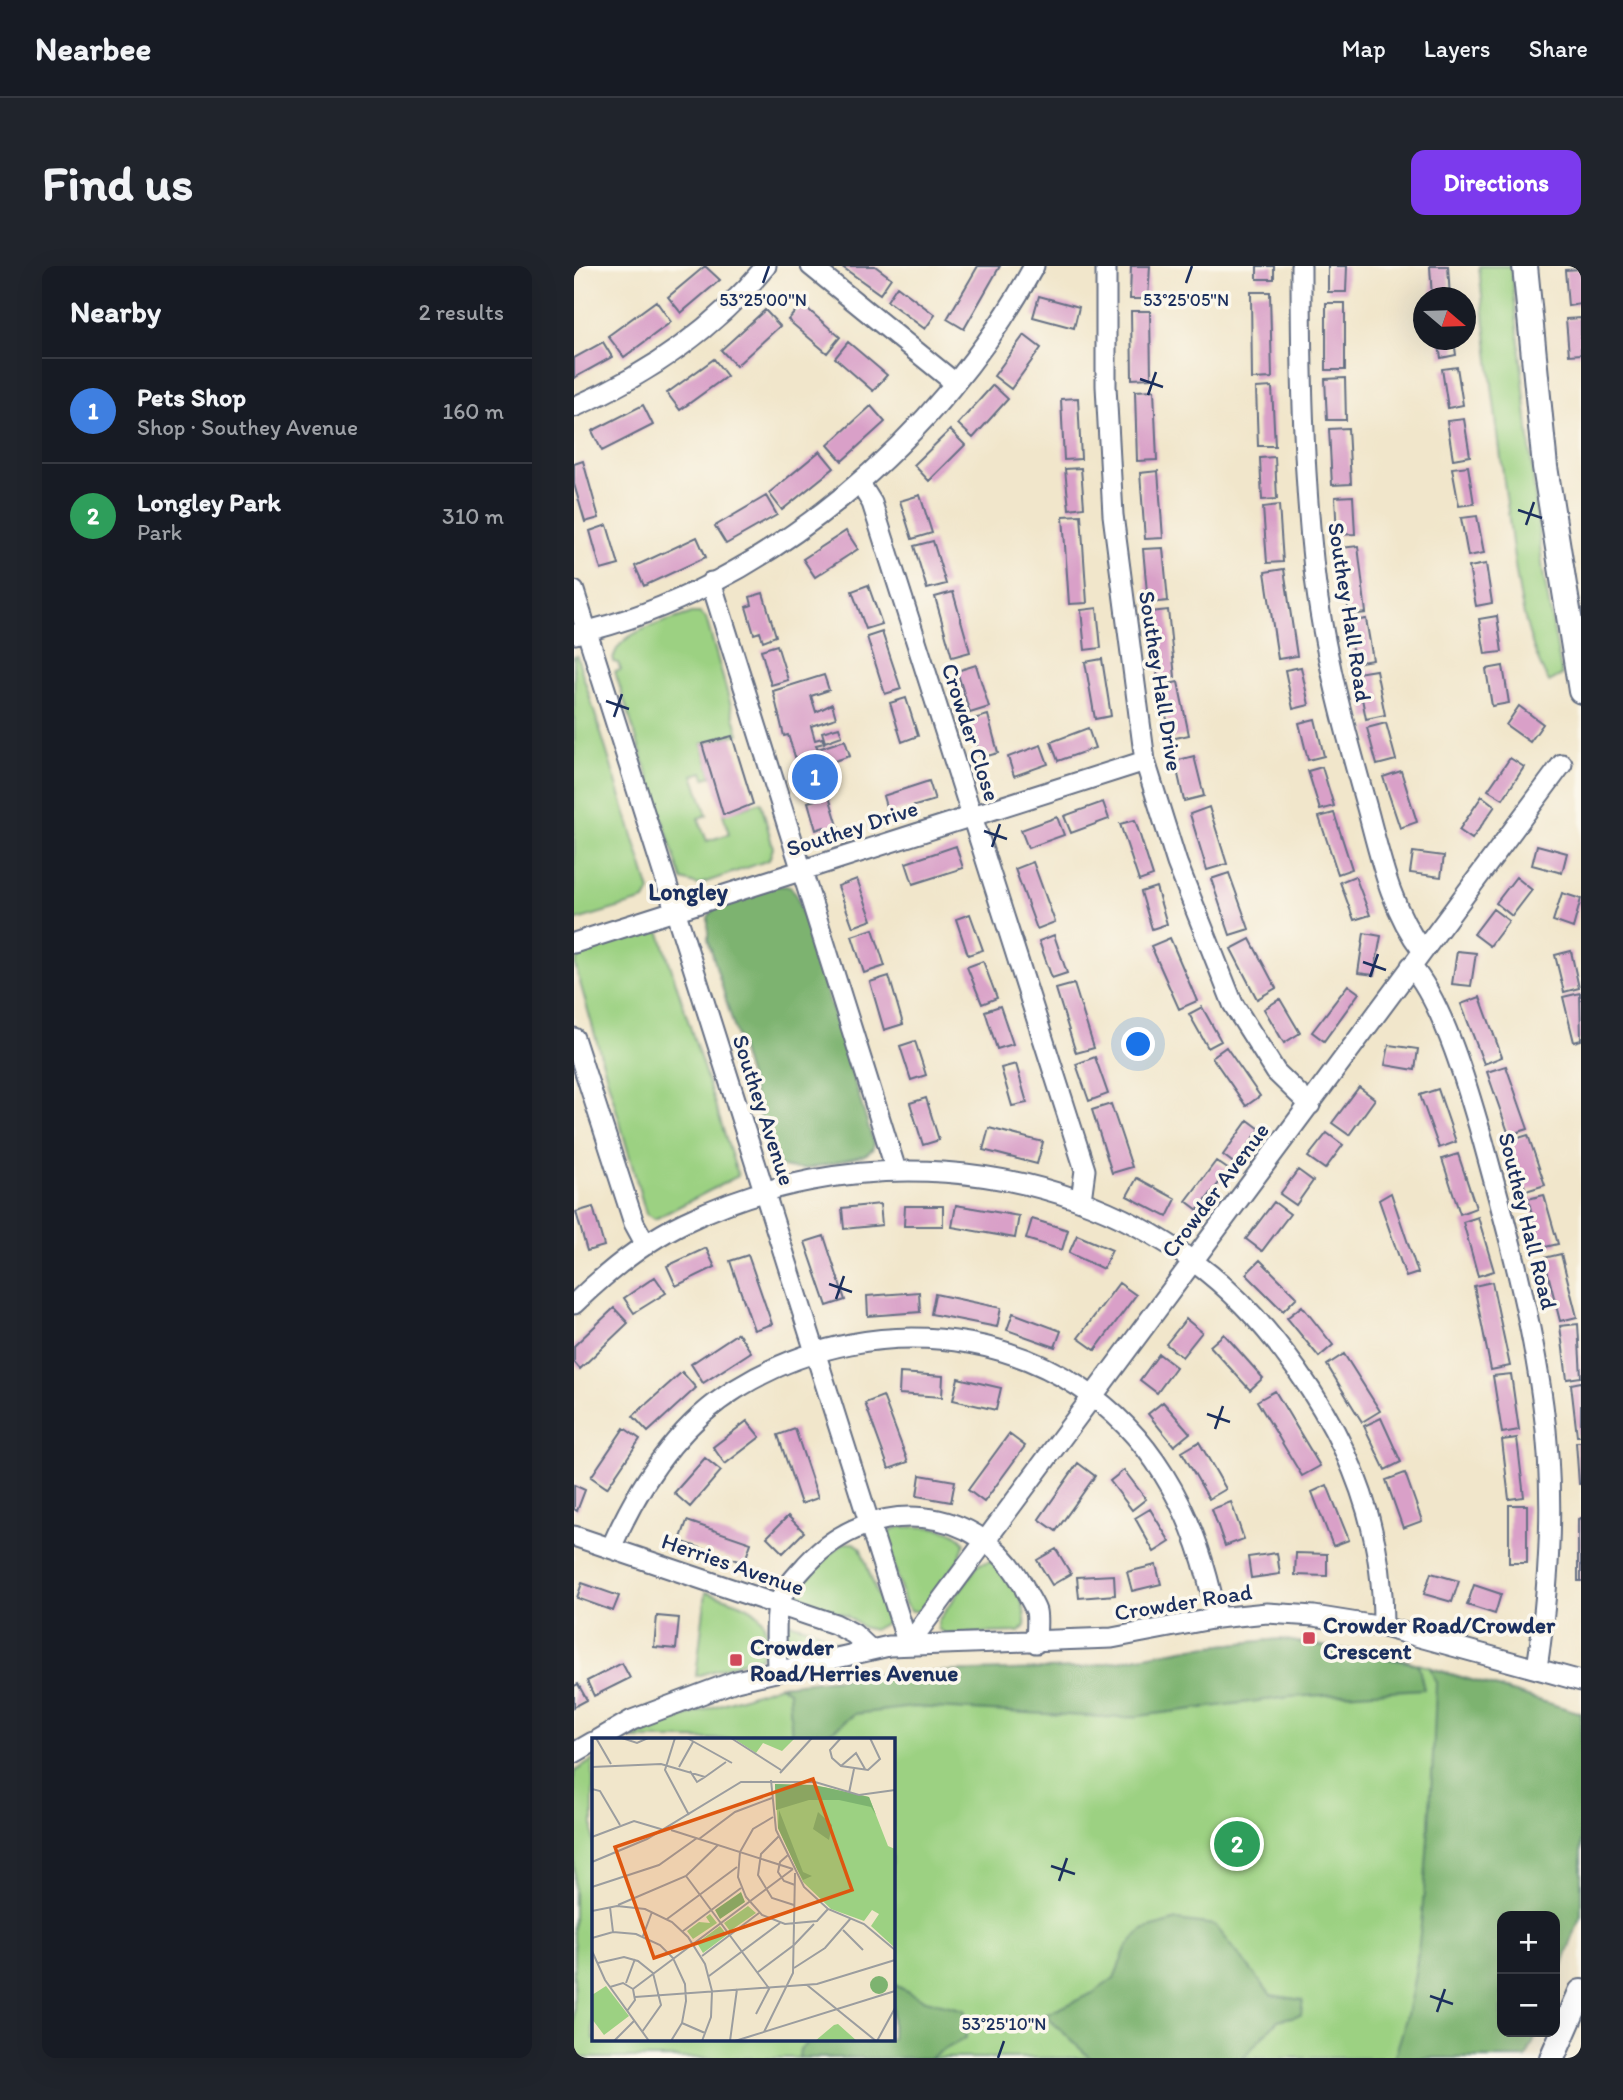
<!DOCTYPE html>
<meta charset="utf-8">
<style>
:root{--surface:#171b24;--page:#20242c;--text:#f1f3f6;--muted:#9ea1a6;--line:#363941;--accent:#7c3aed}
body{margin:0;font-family:Itim,sans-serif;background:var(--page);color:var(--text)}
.controls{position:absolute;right:21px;bottom:21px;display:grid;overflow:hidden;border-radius:14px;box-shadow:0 7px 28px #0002}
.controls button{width:63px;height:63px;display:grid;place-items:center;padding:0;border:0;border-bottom:2px solid var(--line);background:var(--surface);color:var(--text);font:35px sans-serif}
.compass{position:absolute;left:839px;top:21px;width:63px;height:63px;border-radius:50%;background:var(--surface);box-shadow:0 7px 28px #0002;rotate:109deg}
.you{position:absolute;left:565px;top:779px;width:24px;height:24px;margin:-18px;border:5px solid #fff;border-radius:50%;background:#1a73e8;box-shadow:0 0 0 10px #1a73e833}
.badge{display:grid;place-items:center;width:46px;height:46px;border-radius:50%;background:var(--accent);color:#fff;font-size:23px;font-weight:700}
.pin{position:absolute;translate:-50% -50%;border:4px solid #fff;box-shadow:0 2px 7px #0006}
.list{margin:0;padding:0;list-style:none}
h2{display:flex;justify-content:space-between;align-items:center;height:91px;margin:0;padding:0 28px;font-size:30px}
h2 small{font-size:23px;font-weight:400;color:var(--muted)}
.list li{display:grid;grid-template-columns:46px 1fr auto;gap:21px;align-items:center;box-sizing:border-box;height:105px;padding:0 28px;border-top:2px solid var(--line)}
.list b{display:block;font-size:26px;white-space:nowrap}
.list p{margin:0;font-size:23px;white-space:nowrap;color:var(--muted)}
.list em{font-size:23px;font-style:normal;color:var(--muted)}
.map{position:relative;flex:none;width:1007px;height:1792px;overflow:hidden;border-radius:14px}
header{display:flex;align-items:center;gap:42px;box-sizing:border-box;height:98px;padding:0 35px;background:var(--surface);border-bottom:2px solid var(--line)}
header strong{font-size:33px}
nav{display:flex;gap:38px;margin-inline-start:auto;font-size:24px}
.intro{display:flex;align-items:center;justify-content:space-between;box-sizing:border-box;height:168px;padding:0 42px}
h1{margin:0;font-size:49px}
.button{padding:18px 32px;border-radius:14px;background:var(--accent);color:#fff;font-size:24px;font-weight:700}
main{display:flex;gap:42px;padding:0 42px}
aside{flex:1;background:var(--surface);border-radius:14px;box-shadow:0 7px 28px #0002}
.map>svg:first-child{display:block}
.green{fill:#9cd182;stroke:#5c8070;stroke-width:2}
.forest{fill:#7db370;stroke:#4c7167;stroke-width:2}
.building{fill:#d9a0c8}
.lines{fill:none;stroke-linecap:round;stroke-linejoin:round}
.minor-casing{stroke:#666f84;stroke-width:23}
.tertiary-casing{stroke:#666f84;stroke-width:28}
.minor{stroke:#fff;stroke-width:19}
.tertiary{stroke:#fff;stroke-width:24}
.ticks{fill:none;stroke:#1b2f5e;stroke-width:2.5}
.poi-dot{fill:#d1495b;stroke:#fbf7ec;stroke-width:2.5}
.labels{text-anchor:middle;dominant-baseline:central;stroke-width:7;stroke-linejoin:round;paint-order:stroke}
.street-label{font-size:23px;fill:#1b2f5e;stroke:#fbf7ec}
.poi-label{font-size:23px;font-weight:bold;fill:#1b2f5e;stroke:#fbf7ec;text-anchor:start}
.neighbourhood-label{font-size:24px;font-weight:bold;fill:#1b2f5e;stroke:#fbf7ec}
.inset-road{fill:none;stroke:#9b9d9f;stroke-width:2}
.view{fill:#de5710;fill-opacity:0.15;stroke:#de5710;stroke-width:3.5}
.inset-edge{fill:none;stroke:#1b2f5e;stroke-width:3.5}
.ticks-label{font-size:18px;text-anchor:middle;fill:#1b2f5e;stroke:#fbf7ec;stroke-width:7;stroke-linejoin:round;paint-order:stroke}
</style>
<header>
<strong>Nearbee</strong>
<nav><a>Map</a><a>Layers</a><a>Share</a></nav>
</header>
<div class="intro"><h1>Find us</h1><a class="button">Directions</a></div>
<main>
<aside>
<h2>Nearby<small>2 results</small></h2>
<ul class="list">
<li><span class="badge" style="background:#3f7fe0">1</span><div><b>Pets Shop</b><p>Shop · Southey Avenue</p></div><em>160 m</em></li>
<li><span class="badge" style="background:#2e9e5b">2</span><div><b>Longley Park</b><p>Park</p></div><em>310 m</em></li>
</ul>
</aside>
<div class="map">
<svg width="1007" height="1792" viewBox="0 0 1007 1792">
<rect width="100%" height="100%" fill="#fbf7ec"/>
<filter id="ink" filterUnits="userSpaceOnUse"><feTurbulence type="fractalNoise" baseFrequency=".0143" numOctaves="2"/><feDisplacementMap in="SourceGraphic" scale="14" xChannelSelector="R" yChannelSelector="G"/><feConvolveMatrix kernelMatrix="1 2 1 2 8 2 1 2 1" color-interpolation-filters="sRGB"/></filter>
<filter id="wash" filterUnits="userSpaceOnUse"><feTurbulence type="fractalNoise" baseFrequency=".00686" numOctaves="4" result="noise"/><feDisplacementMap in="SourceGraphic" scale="28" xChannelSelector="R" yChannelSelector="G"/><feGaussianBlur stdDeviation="1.57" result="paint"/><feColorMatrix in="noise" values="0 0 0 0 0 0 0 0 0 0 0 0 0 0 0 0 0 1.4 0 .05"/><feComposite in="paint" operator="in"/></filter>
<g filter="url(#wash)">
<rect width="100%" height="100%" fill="#f1e6cb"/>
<!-- green -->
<path class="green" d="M905 0H937L969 306 988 409 975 416C947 367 941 301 934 245 923 164 913 82 905 0Z
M118 347H126L132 352 165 468 128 478 138 510 131 512 129 506 119 509 133 549 124 552 133 575 155 568 149 548 187 536 199 582 195 594 124 619 108 614 41 406 47 404 44 397 39 396C41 364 92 357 118 347Z
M0 390H3L76 625 71 634 0 655Z
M78 661 86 667 164 910 81 953 72 948 1 699 5 689Z
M327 1261C348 1261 377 1258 391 1277L384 1295 346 1345H338L331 1338 312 1271 319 1263Z
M269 1277H280L286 1281 313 1356 299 1364 288 1361 273 1350 222 1329 223 1320Z
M417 1295C437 1302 453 1340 451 1360L445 1366 373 1368 364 1363V1355L405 1298Z
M132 1326C167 1338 206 1342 187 1391L122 1410Z
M213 1356 237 1362 267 1378 213 1389Z
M706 1373 828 1393 1007 1447V1649L981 1720V1650H928V1766H964L952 1792H0V1506L19 1494V1773H318V1474L58 1473 97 1455 206 1419 507 1402 609 1383Z"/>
<!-- forest -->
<path class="forest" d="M200 620H216L223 630 300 879 298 884 291 889C266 894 222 912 200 897L134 673V651L143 639Z
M706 1373 844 1398 850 1423 716 1431 549 1452 339 1441 281 1448 247 1473 218 1474 215 1426 206 1419 320 1407 507 1402 609 1383Z
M856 1402 1007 1447V1649L981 1720V1650H928V1766H964L952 1792H820C841 1734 846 1675 851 1614 856 1548 860 1483 862 1417Z
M603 1654 641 1659 697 1729 729 1734 727 1749 704 1754 669 1792H516L471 1749 519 1727 540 1712 552 1682 568 1664Z
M319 1718 348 1733 391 1744 392 1772 355 1792H225L226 1783 238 1773H318Z"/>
<g id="blocks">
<!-- building -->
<path class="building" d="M131 0 146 14 107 47 94 31Z
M267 0H301L317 12 306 28Z
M404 0H426L390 63 373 53Z
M557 0H576L574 33H556Z
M683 0H700V13H683Z
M754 0H773L772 26H754Z
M856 0H874L876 32H858Z
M1007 3V38L994 40 991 4Z
M323 20 361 49 351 63 313 35Z
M677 26H696L698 112 678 113Z
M465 30 505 41 500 62 459 51Z
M82 35 97 56 50 91 34 70Z
M752 37H771V104H752Z
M228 38 266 71 253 87 214 54Z
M191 44 206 60 162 100 147 84Z
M557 45H576L577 112 558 113Z
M1007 52V88L995 89 992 53Z
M450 69 467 82 437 123 420 110Z
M864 74H880L882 89 867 92Z
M29 76 38 91 0 112V92Z
M274 76 313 109 299 125 261 92Z
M140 93 153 110 106 144 93 127Z
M883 101 889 139 874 142 868 103Z
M771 112 772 154H753L751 113Z
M419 119 434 133 399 172 384 158Z
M698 121 701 180H684L682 122Z
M580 124 583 194 563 195 561 125Z
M504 132 507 193 490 194 487 133Z
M69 139 79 159 28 185 18 165Z
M297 140 311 156 268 195 254 179Z
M890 153 896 190 879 193 873 155Z
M774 162 777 218 758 219 755 163Z
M376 164 391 179 355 215 340 199Z
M246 185 260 202 208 244 195 227Z
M701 191 703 233 688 234 686 192Z
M9 195 25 252 11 256 0 218V198Z
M894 200 900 238 885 240 878 202Z
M507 202 510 241 495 243 491 203Z
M584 205 589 272 571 273 566 207Z
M346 229 358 267 338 273 326 235Z
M192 230 203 249 152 278 141 260Z
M779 230 781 268 763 269 761 231Z
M705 239 709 296 693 297 689 241Z
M507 249 513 337 495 338 489 250Z
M903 250 910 287 894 290 887 252Z
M33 259 45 299 27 304 16 265Z
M272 265 284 283 241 311 229 293Z
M123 271 132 291 70 320 61 300Z
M359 275 372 318 353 323 340 280Z
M784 280 792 347 775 349 767 282Z
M589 282 594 335 574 337 569 283Z
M912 298 918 337 902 340 895 301Z
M710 303 723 390 704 393 691 306Z
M294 319 308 358 292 363 278 325Z
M379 326 396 386 378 391 361 331Z
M189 327 202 370 189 375 186 366 180 368 172 341 178 339 176 331Z
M523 342 527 382 511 384 507 344Z
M594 344 601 411 584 413 577 346Z
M923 350 928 386 911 388 905 353Z
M792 353 799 394 780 397 774 356Z
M308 366 327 423 311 428 293 371Z
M203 379 214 414 197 419 187 384Z
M528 393 537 450 521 453 511 396Z
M402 399 415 441 396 447 383 405Z
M929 400 935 437 918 440 912 403Z
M727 401 735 439 719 443 711 404Z
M802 404 811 449 792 453 783 407Z
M250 409 255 424 237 430 242 446 258 438 262 452 237 460 241 474 248 472 250 477 242 479 244 483 271 474 276 490 257 496 259 500 249 503 254 518 232 525 214 469 210 470 199 425Z
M604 416 615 469 597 473 586 420Z
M332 432 344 470 328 476 316 437Z
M945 440 969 458 956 476 932 459Z
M414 449 424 487 406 492 396 454Z
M741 453 750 490 734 494 725 457Z
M812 457 822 494 803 499 793 462Z
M265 461 268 470 251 476 248 466Z
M514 462 521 482 484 495 477 476Z
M158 470 179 538 154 548H149L128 478Z
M467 479 474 498 440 510 434 491Z
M620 490 630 530 610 535 601 495Z
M936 492 950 501 929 533 914 524Z
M748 501 760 540 746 544 734 505Z
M827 505 843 556 826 562 809 511Z
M355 515 361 534 314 548 309 530Z
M252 521 266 566 253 570 250 561 242 564 234 536 241 534 238 525Z
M908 530 921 540 898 573 885 564Z
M529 536 535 553 497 567 490 550Z
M635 541 653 598 633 604 616 548Z
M760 547 778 603 764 608 745 551Z
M483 551 490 569 454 582 447 564Z
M561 554 579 610 565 615 546 558Z
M963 579 993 587 988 607 958 599Z
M382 580 389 602 339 618 332 597Z
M839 586 870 590 867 611 836 607Z
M459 596 481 656 463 663 441 603Z
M655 607 675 663 656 669 637 613Z
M781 610 796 649 780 654 766 616Z
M942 611 958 624 938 650 922 637Z
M283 613 298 654 279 661 264 620Z
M582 621 593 658 578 663 567 626Z
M988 627 1007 633 999 662 979 655Z
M919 643 935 655 916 680 900 668Z
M396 648 409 684 394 689 382 653Z
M299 663 311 700 290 707 278 670Z
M790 667 807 670 800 709 784 707Z
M480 669 493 707 478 712 465 675Z
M596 672 623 735 605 743 577 680Z
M676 673 702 722 683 733 657 683Z
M883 685 902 687 897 720 878 718Z
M997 685 1005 722 990 726 981 689Z
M409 695 423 732 408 738 393 701Z
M315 710 329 758 310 764 296 716Z
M500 718 520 782 502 787 482 723Z
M774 719 785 727 750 775 738 766Z
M1006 727 1007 774 1000 776 989 731Z
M906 731 928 791 910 798 887 738Z
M706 733 726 767 710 777 690 743Z
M426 740 439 778 423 783 411 745Z
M628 741 647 775 634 782 615 748Z
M341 775 352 809 337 814 326 780Z
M815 779 844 783 841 804 811 799Z
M652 781 686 830 672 840 638 791Z
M521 791 534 828 515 835 502 798Z
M442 798 453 837 438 840 427 802Z
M932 800 954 863 935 869 913 806Z
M785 821 801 833 775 869 758 857Z
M864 823 882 876 865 882 846 829Z
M352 832 365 874 349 879 336 837Z
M537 838 558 901 538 907 518 844Z
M674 854 686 863 661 898 649 889Z
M415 862 469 876 463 898 409 884Z
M753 867 769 879 751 903 734 891Z
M954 869 971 919 952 925 935 875Z
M884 888 902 942 886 948 868 893Z
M642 895 655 904 624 944 612 935Z
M724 904 739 915 722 939 706 928Z
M563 912 602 933 593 951 553 930Z
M817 927 844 1007 832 1011 805 934Z
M970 929 984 978 967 982 954 933Z
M700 936 716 948 688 985 672 973Z
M306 938 308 959 270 963 268 942Z
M382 939 445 950 441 972 378 961Z
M331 940H369V960H330Z
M19 941 30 980 13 985 2 946Z
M904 951 920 1005 904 1010 889 956Z
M458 953 494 964 488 984 452 973Z
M503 969 538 984 529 1003 495 987Z
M250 970 271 1034 253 1040 231 976Z
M132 982 141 1001 102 1020 93 1000Z
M987 988 1003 1051 986 1055 970 992Z
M174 989 198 1058 180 1064 156 995Z
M686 994 723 1031 709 1045 672 1008Z
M81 1011 92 1027 60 1047 50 1032Z
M918 1016 936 1100 917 1104 900 1020Z
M545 1017 562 1029 521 1084 504 1072Z
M345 1026 346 1046 294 1050 293 1030Z
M361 1028 427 1042 423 1061 357 1048Z
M728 1040 759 1079 745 1091 713 1052Z
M40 1042 54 1057 6 1103 0 1096V1080Z
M439 1047 487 1065 481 1081 433 1064Z
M612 1053 628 1066 608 1091 592 1078Z
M1004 1058 1007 1111 993 1113 986 1060Z
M164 1067 177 1086 129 1117 117 1098Z
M650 1068 689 1112 676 1124 636 1080Z
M585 1088 602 1101 583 1127 566 1114Z
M770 1088 806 1145 788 1156 753 1099Z
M108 1106 122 1122 74 1166 59 1150Z
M326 1107 369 1110 368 1131 325 1128Z
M937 1108 945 1164 928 1167 919 1110Z
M384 1112 427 1122 422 1144 379 1134Z
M1007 1116V1170H1003L997 1118Z
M701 1125 746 1200 728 1210 683 1135Z
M309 1130 334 1196 315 1203 291 1137Z
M589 1136 616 1167 600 1180 574 1148Z
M807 1152 827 1196 811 1204 790 1160Z
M173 1155 186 1171 151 1198 139 1181Z
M50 1162 66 1173 33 1222 17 1211Z
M221 1163 244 1232 227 1238 204 1169Z
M435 1168 451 1180 410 1236 394 1224Z
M943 1172 950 1231 935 1233 928 1174Z
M625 1176 652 1223 635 1233 608 1186Z
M1002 1176H1007V1218H1005Z
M131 1192 147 1205 116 1241 100 1227Z
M504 1197 521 1210 482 1265 465 1253Z
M550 1204 572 1233 558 1244 536 1215Z
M831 1207 848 1255 829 1262 812 1214Z
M346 1209 381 1215 377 1236 343 1230Z
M0 1219 11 1224 3 1245 0 1243Z
M753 1219 775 1274 759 1280 738 1226Z
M657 1236 670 1273 651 1280 638 1243Z
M935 1239H953V1297H935Z
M576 1243 596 1276 580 1286 561 1252Z
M214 1250 230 1266 209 1287 193 1271Z
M1007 1252V1315H1004V1253Z
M113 1255 177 1277 170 1297 106 1275Z
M482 1283 497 1308 478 1319 463 1294Z
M703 1287 706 1308 677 1312 674 1291Z
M722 1287 753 1288V1310L721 1309Z
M582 1299 587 1318 558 1325 553 1306Z
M857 1307 885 1315 878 1336 850 1328Z
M540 1309 541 1329 505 1332 503 1311Z
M8 1317 45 1330 39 1345 3 1332Z
M900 1319 927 1328 921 1348 893 1339Z
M83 1350 105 1352 102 1383 80 1381Z
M48 1397 56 1412 20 1430 13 1415Z
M4 1418 13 1434 0 1441V1420Z"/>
</g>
</g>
<g filter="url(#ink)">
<use href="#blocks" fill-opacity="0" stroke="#666f84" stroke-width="2"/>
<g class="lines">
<defs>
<path id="minor" d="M237 0 381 117
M532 0V120L539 249 571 495 603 597 659 738 702 806 736 839
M727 0C727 101 729 202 740 303 749 384 771 464 793 542 806 590 817 644 848 684
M0 141C73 109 141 62 192 0
M285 216 298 237 511 904 507 934
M137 316 322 904
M0 325 334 1379
M1 368C191 325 369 169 460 0
M0 677 571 495
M837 700C870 738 895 826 909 875 933 962 957 1049 969 1139 981 1226 976 1315 963 1402
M0 772 60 957 72 979
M0 1038C33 1006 69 976 111 956 271 878 476 888 620 996 661 1026 694 1063 723 1104 778 1181 810 1266 809 1361
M0 1270 261 1358 280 1368 297 1384
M37 1282C64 1220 102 1160 162 1123 304 1034 499 1061 590 1209 618 1254 632 1300 643 1352
M334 1379 988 498
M203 1405C203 1384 200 1361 204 1341 207 1325 223 1309 234 1297 297 1229 406 1236 450 1321 453 1329 459 1337 462 1345 464 1354 462 1367 462 1377
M24 1474 58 1454 162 1415 315 1380 538 1372 643 1352 693 1347 740 1350 809 1361 1007 1415
M0 1487 19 1476"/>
<path id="tertiary" d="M951 0 971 201 1007 425
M978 1792 1007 1726"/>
</defs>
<!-- minor casing -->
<use href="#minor" class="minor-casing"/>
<!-- tertiary casing -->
<use href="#tertiary" class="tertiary-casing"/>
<!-- minor -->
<use href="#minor" class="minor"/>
<!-- tertiary -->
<use href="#tertiary" class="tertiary"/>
</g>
</g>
<!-- ticks -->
<path class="ticks" d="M189 17 195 0M612 17 618 0M566 113 589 121M574 129 582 106M944 244 968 252M952 259 960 236M32 435 55 443M40 451 48 428M410 565 433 573M418 581 426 558M789 696 812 704M796 711 804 688M255 1018 278 1026M262 1033 270 1010M633 1148 656 1156M641 1163 649 1140M477 1600 501 1608M485 1615 493 1592M856 1730 879 1738M863 1746 871 1723M424 1792 430 1775"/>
<!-- markers -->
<g class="poi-dot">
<rect x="728" y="1365" width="14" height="14" rx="3.5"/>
<rect x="155" y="1387" width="14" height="14" rx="3.5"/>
</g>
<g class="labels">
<!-- street labels -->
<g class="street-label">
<text transform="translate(776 346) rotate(81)">Southey Hall Road</text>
<text transform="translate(587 415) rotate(81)">Southey Hall Drive</text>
<text transform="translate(397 466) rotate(72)">Crowder Close</text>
<text transform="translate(278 562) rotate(-18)">Southey Drive</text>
<text transform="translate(190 844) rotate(72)">Southey Avenue</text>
<text transform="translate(641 924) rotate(-53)">Crowder Avenue</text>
<text transform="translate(954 955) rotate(76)">Southey Hall Road</text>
<text transform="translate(159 1298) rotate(19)">Herries Avenue</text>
<text transform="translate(609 1336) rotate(-9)">Crowder Road</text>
</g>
<!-- poi labels -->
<g class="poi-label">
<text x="749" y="1359">Crowder Road/Crowder<tspan x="749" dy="26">Crescent</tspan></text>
<text x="176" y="1381">Crowder<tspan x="176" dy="26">Road/Herries Avenue</tspan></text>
</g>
<!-- neighbourhood labels -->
<g class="neighbourhood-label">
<text x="114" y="625">Longley</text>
</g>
</g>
<!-- overview -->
<g transform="translate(18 1472)">
<rect width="303" height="303" fill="#f1e6cb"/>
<path d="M141 0H203L190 13 171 5 164 15ZM183 46 232 49 277 59 296 108 303 111V210L279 188 287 176 280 172 272 183 239 171 211 144 186 90ZM156 168 164 175 138 193 132 185ZM118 176 125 185 101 201 95 193 107 184 118 185 114 179ZM128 188 135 197 111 215 105 205ZM14 248 37 278 12 297 0 281V257ZM246 286 265 303H223L242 287Z" fill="#9cd182"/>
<path d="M183 46 222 47 277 59 284 77 279 69 247 62H217L184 72ZM187 72 211 134 220 138 211 142 205 131 186 90ZM226 74 240 87 237 102 221 91ZM149 154 153 164 128 181 123 172ZM278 247a9 9 0 1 1 18 0a9 9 0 1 1-18 0Z" fill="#7db370"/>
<path class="inset-road" d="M4 0 19 26M30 0 45 5 56 0M83 0 73 32 97 77M95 0 140 25M139 0 189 32M249 0 238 12 240 20 249 28 276 32 288 21 278 0M249 28 264 15 273 31M0 29 69 26 113 39 134 24M87 29 101 4M98 33 105 44 113 39M188 35 220 0M179 42 184 92 212 149 236 171 272 186 303 212M0 51 8 53 28 87M257 55 262 31M181 79 161 91 148 114 146 139 154 159 170 177 193 186 225 183 236 171M79 92 201 131M187 98 169 116 166 137 180 160 202 167M0 99 42 83 72 92M107 101 143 74 180 60M196 117 188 124 186 134 192 143 203 147M0 124 55 101 149 44H223L267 57 303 52M94 138 176 249M0 149 67 127 105 100M26 167 94 138 126 107M18 169 21 194M0 173 25 168 53 171 80 184 96 199 113 226 120 253 119 279 110 303M75 181 145 129M251 192 271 212M91 193 149 150M51 198 60 174M0 200 21 194 44 196 68 207 81 220 93 246 94 263 90 285 79 303M0 213 13 242 57 303M110 218 167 175M6 225 32 219 46 223 61 235 69 267 50 294M202 230 233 210 259 180M166 234 202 207 222 186M117 238 188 185M34 245 43 221M215 247 284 303M18 249 31 245 41 251 43 262 35 273M41 251 201 131M43 259 225 246 303 222M164 276 178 249M90 285 113 295M172 294 201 235 203 135M22 303 42 283M138 303 145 251M143 303 303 253M285 303 303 270"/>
<path class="view" d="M221 41 260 152 62 220 23 109Z"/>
<rect width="303" height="303" class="inset-edge"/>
</g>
<g class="ticks-label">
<text x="189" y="40">53°25'00"N</text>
<text x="612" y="40">53°25'05"N</text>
<text x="430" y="1764">53°25'10"N</text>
</g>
</svg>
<div class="controls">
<button>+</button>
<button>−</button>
</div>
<svg class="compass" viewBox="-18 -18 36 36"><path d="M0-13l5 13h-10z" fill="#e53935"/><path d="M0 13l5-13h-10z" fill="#9ea1a6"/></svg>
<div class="you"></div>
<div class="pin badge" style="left:241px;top:511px;background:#3f7fe0">1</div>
<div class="pin badge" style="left:663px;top:1578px;background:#2e9e5b">2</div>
</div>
</main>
